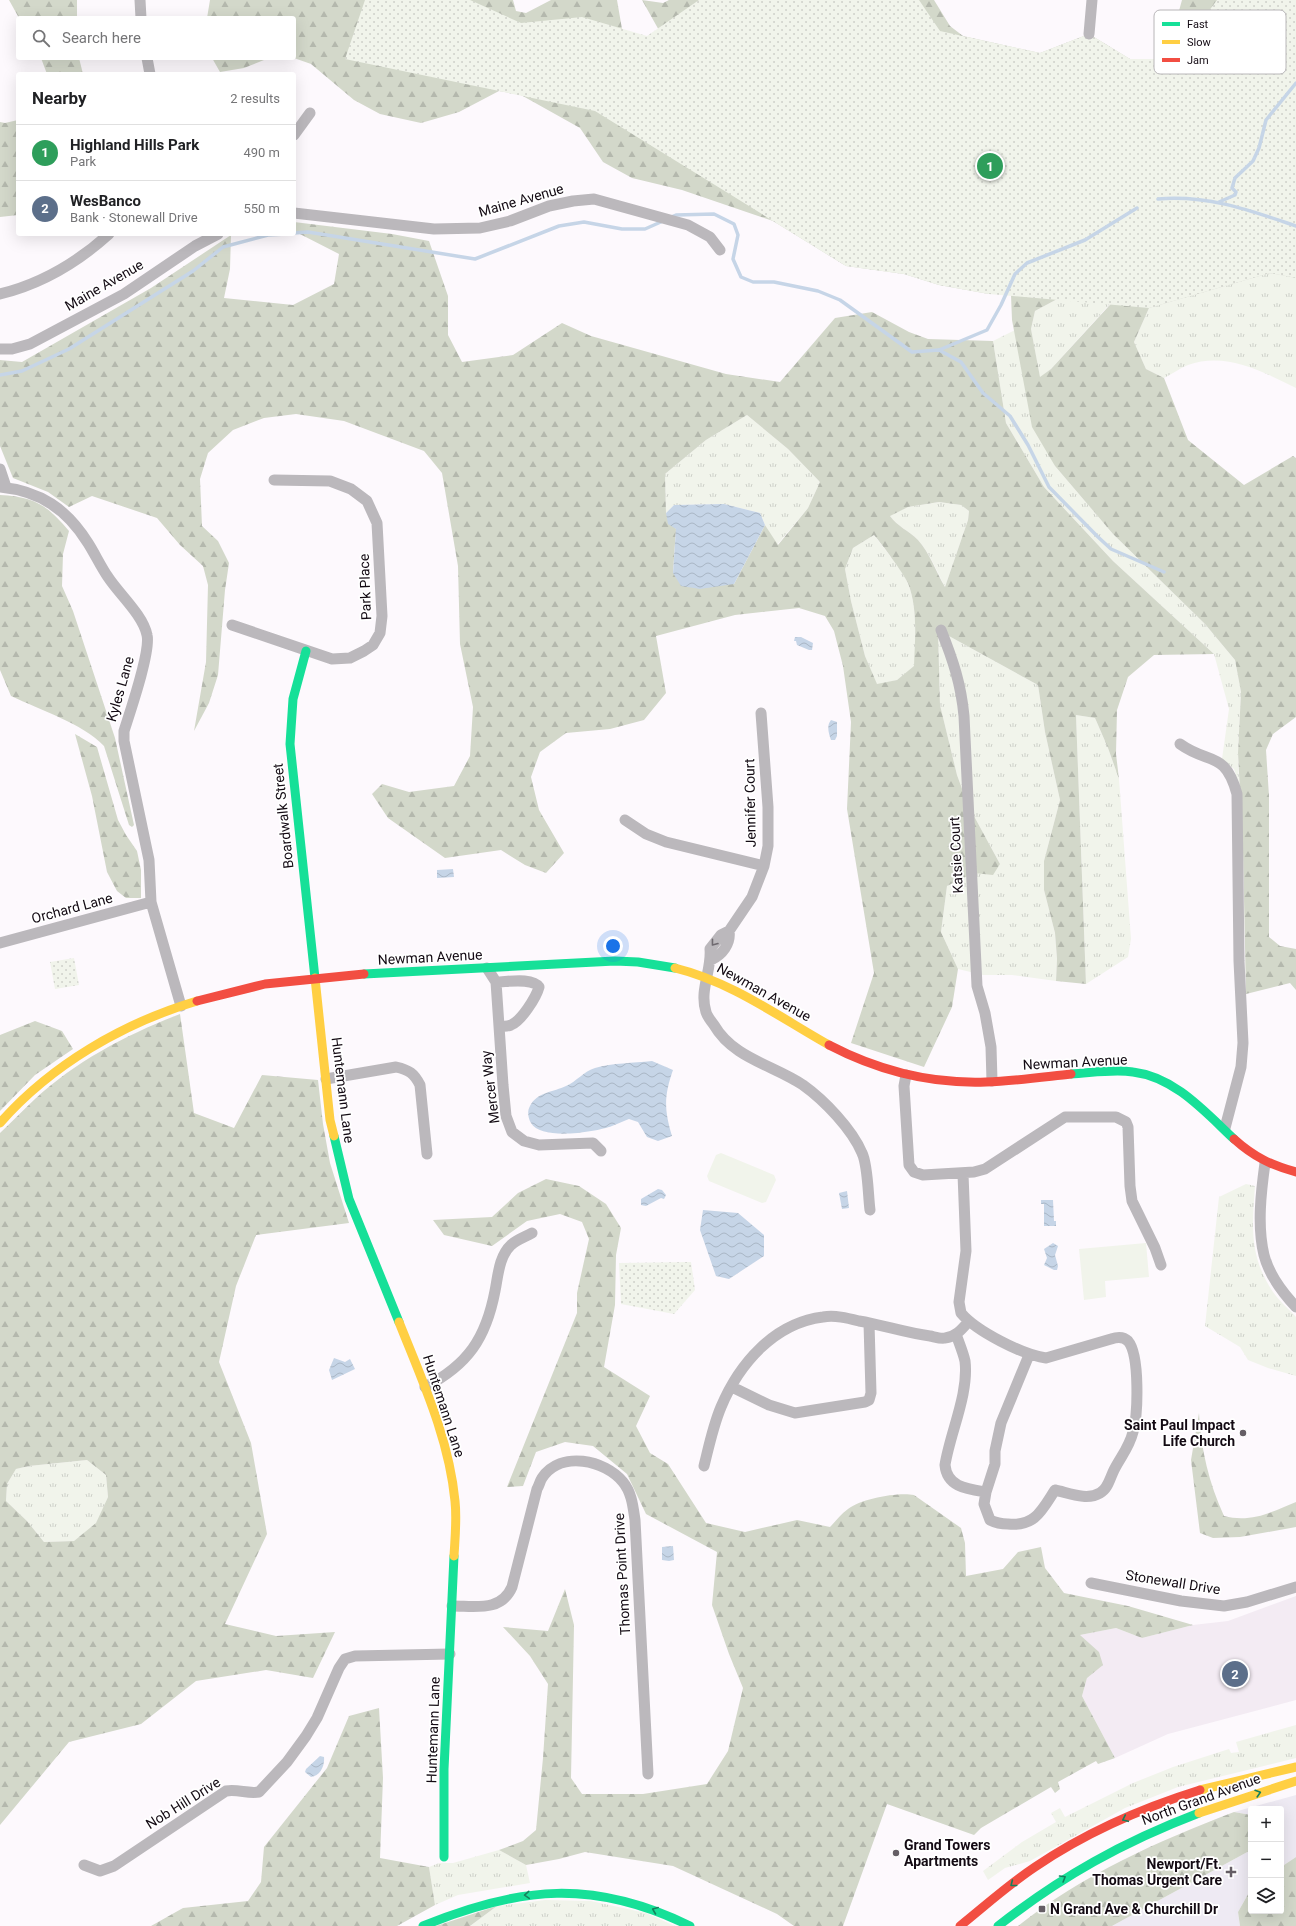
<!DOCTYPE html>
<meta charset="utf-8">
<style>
:root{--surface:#fff;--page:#f6f6f6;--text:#202124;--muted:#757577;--line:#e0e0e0;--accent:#655e65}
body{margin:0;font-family:Roboto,sans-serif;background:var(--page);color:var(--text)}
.controls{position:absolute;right:12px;bottom:12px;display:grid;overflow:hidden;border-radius:4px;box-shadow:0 4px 16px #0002}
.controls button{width:36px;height:36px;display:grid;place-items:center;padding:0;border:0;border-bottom:1px solid var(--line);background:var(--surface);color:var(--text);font:20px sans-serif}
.you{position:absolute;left:613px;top:946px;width:14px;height:14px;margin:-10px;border:3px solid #fff;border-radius:50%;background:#1a73e8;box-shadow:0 0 0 6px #1a73e833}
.badge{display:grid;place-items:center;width:26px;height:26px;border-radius:50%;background:var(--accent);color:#fff;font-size:13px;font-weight:700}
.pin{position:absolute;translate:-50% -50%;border:2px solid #fff;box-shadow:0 1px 4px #0006}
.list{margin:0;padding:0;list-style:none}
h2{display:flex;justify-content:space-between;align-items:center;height:52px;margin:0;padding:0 16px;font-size:17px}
h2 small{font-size:13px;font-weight:400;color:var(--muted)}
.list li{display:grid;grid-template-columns:26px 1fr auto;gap:12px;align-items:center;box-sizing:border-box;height:56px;padding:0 16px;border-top:1px solid var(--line)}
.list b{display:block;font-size:15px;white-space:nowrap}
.list p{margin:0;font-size:13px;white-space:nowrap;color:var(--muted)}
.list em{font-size:13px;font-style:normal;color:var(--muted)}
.icon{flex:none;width:22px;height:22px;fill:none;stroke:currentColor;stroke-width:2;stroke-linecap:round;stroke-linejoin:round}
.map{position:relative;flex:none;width:1296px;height:1926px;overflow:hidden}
.search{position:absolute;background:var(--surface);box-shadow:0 4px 16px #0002;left:16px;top:16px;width:280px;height:44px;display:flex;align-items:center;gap:10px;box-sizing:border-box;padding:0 14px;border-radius:4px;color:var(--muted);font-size:15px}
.panel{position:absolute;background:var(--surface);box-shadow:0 4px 16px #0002;left:16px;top:72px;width:280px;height:164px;border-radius:4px}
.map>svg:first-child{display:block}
.built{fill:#f3ebf3}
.medical{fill:#eeeaf3}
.grass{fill:url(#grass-tufts)}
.forest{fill:url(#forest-firs);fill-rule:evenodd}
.park{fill:url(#park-dots)}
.pitch{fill:#f1f4eb}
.water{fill:url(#water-waves)}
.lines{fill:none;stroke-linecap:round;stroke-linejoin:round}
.stream{stroke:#c6d5e7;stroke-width:3.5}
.street{stroke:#bbb8bc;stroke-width:11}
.fast{stroke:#16e098;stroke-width:9}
.slow{stroke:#ffcf43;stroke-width:9}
.jam{stroke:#f24e42;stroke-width:9}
.oneway{stroke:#6f6a70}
.oneway2{stroke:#15805c}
.poi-dot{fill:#655e65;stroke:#fff;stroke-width:1.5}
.labels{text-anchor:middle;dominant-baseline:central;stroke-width:3.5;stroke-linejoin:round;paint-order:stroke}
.street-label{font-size:14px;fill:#130a13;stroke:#fff}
.poi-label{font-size:14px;font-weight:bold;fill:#130a13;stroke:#fff;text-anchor:end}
.key{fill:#fff;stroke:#b8b6b8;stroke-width:1}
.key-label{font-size:11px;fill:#130a13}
</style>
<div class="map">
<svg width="1296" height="1926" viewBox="0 0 1296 1926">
<defs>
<pattern id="grass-tufts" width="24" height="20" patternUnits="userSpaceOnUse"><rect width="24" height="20" fill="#f1f4eb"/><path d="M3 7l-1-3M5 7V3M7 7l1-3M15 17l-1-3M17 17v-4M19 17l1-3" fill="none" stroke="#ced0c9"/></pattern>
<pattern id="forest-firs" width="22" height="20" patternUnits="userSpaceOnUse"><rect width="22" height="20" fill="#d3d8ca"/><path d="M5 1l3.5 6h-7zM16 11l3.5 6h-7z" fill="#b4b8ad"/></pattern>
<pattern id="park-dots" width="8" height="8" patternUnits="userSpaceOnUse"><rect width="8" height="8" fill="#f1f4eb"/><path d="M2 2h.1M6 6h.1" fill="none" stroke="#ced0c9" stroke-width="1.8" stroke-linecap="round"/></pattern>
<pattern id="water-waves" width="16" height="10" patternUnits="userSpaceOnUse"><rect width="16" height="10" fill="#c6d5e7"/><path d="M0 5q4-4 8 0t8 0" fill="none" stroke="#a9b6c5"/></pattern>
</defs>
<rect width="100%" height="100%" fill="#fdf9fd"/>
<!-- built -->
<path class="built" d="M1296 1596V1700L1168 1734 1115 1758 1082 1696 1087 1678 1080 1635 1116 1628 1142 1638 1193 1625 1228 1621Z"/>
<!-- medical -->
<path class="medical" d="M1296 1795V1857L1281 1867V1809H1251V1815L1234 1812Z
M1251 1850V1889L1238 1912 1240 1926H1112Z"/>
<!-- grass -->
<path class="grass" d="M1270 273 1296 278V388C1263 372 1226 351 1188 365 1180 368 1172 374 1164 378L1146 369 1134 342 1149 308Z
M1119 294 1051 369 1040 378 1031 329 1035 311 1061 297Z
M1015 330 1023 375 1055 466 1113 534 1205 624 1235 660 1241 692 1238 753 1239 784 1234 769 1222 759 1229 709 1214 654 1113 561 1044 487 1006 423 993 341Z
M747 415 788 449 820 482 808 508 777 545 765 525 760 513 724 504 674 505 666 513 665 474 706 440Z
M939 502 961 505 969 511 968 520 945 587C937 572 930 553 918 540 909 531 897 526 889 515L908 507Z
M874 535C883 547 903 571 908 583 918 609 915 639 915 666L897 680 877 685 865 656 851 601 845 569 853 548Z
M938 630 1038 685 1045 732 1060 800 1044 861V890L1055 933 1057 959 1056 981 1012 975H983L958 969 941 932 947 886 974 873 1000 864 968 805 957 775 940 705Z
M1076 715 1095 718 1108 748 1119 779 1131 939 1128 957 1086 984Z
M1246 1184 1255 1186C1252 1227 1249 1256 1273 1292 1279 1301 1289 1309 1296 1317V1376L1268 1368 1248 1360 1240 1347 1205 1326 1219 1197Z
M87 1460 106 1475 108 1497 96 1524 74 1541 44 1542 27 1521 6 1501 7 1484 16 1469 29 1466Z
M1296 1725V1758L1178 1787 1125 1808 1030 1861 1005 1868 988 1880 983 1871 1022 1842 1056 1822 1051 1813 1060 1808 1065 1817 1133 1783 1173 1767 1229 1749 1231 1753 1239 1752 1236 1742Z
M499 1850 526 1865 530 1883 458 1895 435 1905 429 1867 439 1863H453Z
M545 1900 591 1901 646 1913 675 1926H470L497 1906Z"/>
<!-- forest -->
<path class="forest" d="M9 0H77V18H19Z
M210 0H513L516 11 526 13 551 0H617L622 29 986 269 989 294 939 285 904 274 846 266 773 221 682 190 632 178 603 162 580 128 521 95 499 91 459 112 421 123 380 114 354 100 311 64 294 58V18H207Z
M642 0 663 3 669 0H934L950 26 963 36 1040 53 1089 34 1130 59H1158L1170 43 1182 0H1296V278L1270 273 1149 308 1134 342 1146 369 1164 378 1188 440 1244 485 1293 456 1296 458V717L1273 734 1266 750 1269 796V937L1280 946 1296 949V990L1290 983 1246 994 1243 852 1238 753 1241 692 1235 660 1205 624 1113 534 1055 466 1032 427 1012 320 1009 245 665 41ZM1119 295 1051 369 1040 377 1031 329 1035 311 1061 297Z
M41 58H79L83 74H47Z
M212 58H269L244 68 220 72Z
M18 120V215L0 217V122L5 123Z
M294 222 392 234 429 241 448 296V335L462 362 513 355 562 323 591 336 726 374 780 382 835 318 872 312 909 332 928 339 993 341 1006 423 1044 487 1113 561 1214 654 1154 655 1128 677 1117 710 1116 754 1119 779 1108 748 1095 718 1076 715 1086 984 1056 981 1057 959 1055 933 1044 890V861L1060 800 1045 732 1038 685 938 630 940 705 957 775 968 805 1000 864 993 875 974 873 947 886 941 932 958 969 952 1007 924 1067 851 1043 874 973 847 809 851 722 843 666 834 631 825 616 799 608 735 615 656 636 666 693 644 720 610 729 566 733 540 752 531 777 539 810 564 853 546 873 525 865 501 850 445 858 388 818 372 794 382 784 409 792 454 786 470 756 473 707 460 644 458 566 442 473 424 451 344 421 296 414 264 418 233 430 208 453 200 479 202 526 218 541 229 563 225 590 218 675 209 703 194 731 206 662 208 585 203 566 180 545 157 518 92 496 69 507 48 492 13 478 0 446V360L22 362 151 288 231 235 230 269 224 298 293 305 334 284 339 254 294 231ZM747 415 788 449 820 482 808 508 778 545 765 525 734 584 673 573 676 529 666 513 665 474 706 440ZM939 502 961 505 969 511 968 520 945 587C936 572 930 553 918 540 909 531 897 526 890 516L908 507ZM874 535C882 544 903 573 908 583 918 609 915 639 914 666L897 680 877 684 865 656 851 601 845 569 853 548Z
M0 495C35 497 47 505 69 531L63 554 62 586 73 611 115 738 134 825 132 827 129 825 104 746C82 723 40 710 11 696L0 670Z
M75 734 97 747 118 820 126 835 137 851 141 870V898H126L117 891 107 872 92 796Z
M180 1014 194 1113 234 1128 262 1075 318 1080 323 1124 330 1163 349 1223 256 1235 236 1286 219 1362 251 1443 267 1534 225 1624 276 1636 335 1632 313 1678 266 1670 196 1681 141 1724 69 1742 0 1825V1133C12 1122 23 1110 35 1099 76 1061 128 1034 180 1014ZM87 1460 106 1475 108 1497 96 1523 74 1541 44 1542 27 1521 6 1501 7 1484 16 1469 29 1466Z
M35 1021 62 1031 73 1049 35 1075 0 1111V1035Z
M546 1179 579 1186 606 1204 621 1228 616 1255 615 1305 604 1367 650 1396 636 1426 650 1453 668 1464 706 1523 745 1532 797 1520 830 1527C836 1521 841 1514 848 1509 861 1499 897 1492 914 1495L961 1528 965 1543 966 1576 1003 1569 1018 1552 1041 1547 1045 1568 1064 1593 1128 1606 1193 1625 1142 1638 1116 1628 1080 1635 1099 1652 1103 1665 1087 1678 1082 1696 1115 1758 1098 1764 1096 1761 1058 1782 1060 1789 1055 1793 1051 1787 981 1828 974 1835 887 1804 843 1926H794L777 1914 673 1866 585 1852 559 1859 526 1865 499 1850 523 1841 536 1830 543 1758 548 1684 530 1656 503 1627 548 1631 565 1589 574 1625 571 1778 582 1794H643L707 1784 728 1751 743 1688 729 1654 712 1605 717 1552 646 1514 627 1474 593 1446 565 1442 536 1452 523 1486 507 1487 577 1313V1293L589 1239 582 1222 560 1214 527 1221 492 1246 444 1235 433 1220 492 1217 518 1193Z
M1199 1413C1201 1450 1209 1483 1224 1516 1251 1523 1272 1512 1296 1502V1527L1240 1537 1213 1538 1200 1533 1191 1460Z
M379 1708 383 1778 380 1858 429 1867 435 1905 397 1926H151L183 1908 248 1901 261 1882 264 1847 327 1768 349 1716Z
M1234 1812 1251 1815V1850L1112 1926H1018C1082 1875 1158 1841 1234 1812Z
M1296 1857V1926H1240L1238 1912 1251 1889V1911H1281V1867Z
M497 1906 470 1926H436Z"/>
<!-- park -->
<path class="park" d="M365 0H470L521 23 582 17 647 36 699 0H919L940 31 1040 53 1089 34 1130 59H1173L1217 0H1296V278L1270 273 1149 308 989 294 939 285 904 274 846 266 595 111 345 59Z
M74 958 79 985 55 989 50 962Z
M691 1262 695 1290 674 1314 621 1304 619 1263Z"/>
<!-- pitch -->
<path class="pitch" d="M721 1153 774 1175 776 1180 766 1202 762 1203 709 1181 707 1176 716 1155Z
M1146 1243 1149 1277 1105 1281 1106 1297 1084 1300 1079 1249Z"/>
<!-- water -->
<path class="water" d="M724 504 760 513 765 525 734 584 700 589 681 586 673 573 676 529 668 524 666 513 674 505Z
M795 637H801L813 643 812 650H809L797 645 796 641H794Z
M831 720 837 722V736L835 740H831C829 734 826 726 831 720Z
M453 869 454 877 437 878V870Z
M652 1061 673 1070C664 1096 664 1109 672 1136L658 1141 647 1137 638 1122 629 1119C623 1121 618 1124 612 1126 596 1132 541 1141 531 1123 528 1118 527 1111 530 1106 537 1092 554 1092 566 1086 576 1082 584 1071 595 1068 613 1063 633 1063 652 1061Z
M658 1189 662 1190 666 1195 664 1199 661 1198 646 1206 641 1205V1199Z
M847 1191 849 1208 842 1209 839 1193Z
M1041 1200H1053L1054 1221H1056V1226H1044V1204H1041Z
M703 1210 738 1213 764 1235V1256L729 1279 716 1276 700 1230Z
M1053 1243 1058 1246 1055 1255 1058 1266 1057 1270H1054L1044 1265 1047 1258 1044 1249Z
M334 1358 345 1362 350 1359 355 1369 332 1380 329 1370Z
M673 1546 674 1560 669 1561 662 1560V1547Z
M320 1756 324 1757C325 1766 320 1776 311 1777L305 1772 306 1769Z"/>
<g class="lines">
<!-- stream -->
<path class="stream" d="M1158 199C1209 195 1249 210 1296 226
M1219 202 1235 195 1236 192 1232 188 1235 178 1253 161 1259 148 1266 120 1296 83
M671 217 676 215 714 214 734 224 738 235 733 259 741 277 753 282H774L818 291 840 300 912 352 939 350 987 330 1001 305 1015 274 1027 263 1085 240 1137 208
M294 233 308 232 475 259 559 226 584 222 622 229H645L663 221
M939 350 961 362 983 393 1010 416 1028 445 1049 487 1098 537 1111 549 1164 572
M0 375 22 371 69 349 193 271 223 247 268 235 286 234"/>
<!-- street -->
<path class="street" d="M140 0 141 18
M1089 34 1092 0
M147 58 150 74
M294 135 310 113
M294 213 434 229 480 228 510 221 549 206 573 201 594 199 688 225 710 237 720 250
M0 294C41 284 78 262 109 234
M0 349H12L30 344 124 294 195 246 218 234
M0 469 6 487
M0 487C40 491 67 509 88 543 95 554 101 567 108 577 119 594 143 615 147 635 151 651 130 712 124 731V741L149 860 151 902 181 1006
M232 625 332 659 350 658 364 651 373 645 380 633 382 616 377 523 367 501 351 489 330 481 274 480
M941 630C953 660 961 684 964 716L977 986 985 1013 991 1047 992 1081
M761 713 768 807V846L764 866 752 897 729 931 721 935 710 949C712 970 699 990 706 1012 707 1016 711 1021 714 1025 733 1058 773 1065 803 1085 824 1100 852 1129 862 1153 868 1165 868 1195 870 1210
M1180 744C1209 765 1225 750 1237 794L1239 961 1243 1043 1241 1067 1225 1128
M625 820 646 834 666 842 764 866
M0 943 151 902
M711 960C722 955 731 944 729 931
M487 968 496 982 503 1085 506 1116 512 1132 524 1141 539 1145 593 1143 601 1151
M496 982C507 982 532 977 539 987 536 998 521 1021 511 1025 507 1027 503 1026 499 1026
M906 1075 904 1086 909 1165 914 1172 923 1175 974 1172 985 1169 1065 1117H1116L1126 1122 1128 1127 1130 1186 1132 1201 1155 1248 1161 1265
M326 1079 396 1067C409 1070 414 1073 420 1085L427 1154
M1265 1163C1261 1192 1257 1226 1264 1255 1269 1275 1282 1292 1296 1307
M963 1174 966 1251 959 1302 961 1313C976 1331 1023 1355 1046 1358L1111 1339C1117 1337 1123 1336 1128 1341 1140 1355 1138 1415 1133 1432 1129 1448 1121 1456 1114 1470 1110 1478 1108 1489 1100 1493 1087 1501 1069 1493 1055 1490 1042 1510 1035 1527 1008 1524 1001 1524 996 1523 990 1520L984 1504 986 1492
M956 1334C959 1343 963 1352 965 1361 969 1394 950 1433 945 1465 947 1487 967 1489 986 1492L995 1464V1451L1001 1423 1029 1355
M425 1387C468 1365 486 1338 495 1291 498 1276 499 1256 511 1245 516 1240 525 1237 532 1233
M732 1387 769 1405 795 1413 865 1402 869 1400 871 1393 869 1323
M704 1466C709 1446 713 1426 721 1407 739 1364 774 1323 823 1317 835 1315 847 1318 859 1321 883 1325 906 1333 930 1336 935 1337 941 1339 945 1338 956 1337 962 1329 969 1321
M1091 1583 1181 1601 1224 1606 1247 1602 1296 1587
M452 1606C476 1606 501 1612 512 1587L537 1489C539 1486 540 1481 542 1478 561 1450 605 1460 623 1482 632 1493 633 1507 635 1520L648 1774
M84 1865 100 1871 114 1866 226 1791C238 1789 248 1794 259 1792L287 1762 306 1736 317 1718 339 1668 345 1659 355 1656 450 1654"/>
<!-- fast -->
<path class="fast" d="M306 651 293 699 290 744 315 978
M364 974 615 961 638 962 675 968
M1071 1074C1091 1073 1113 1069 1133 1072 1175 1077 1205 1112 1234 1139
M334 1136 349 1199 399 1322
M444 1857V1769L454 1556
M423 1926C520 1886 594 1879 690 1926
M998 1926C1062 1876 1123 1842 1199 1813"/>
<!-- slow -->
<path class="slow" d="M675 968C732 982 779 1017 829 1045
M315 978 330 1120 334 1136
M0 1123C51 1065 123 1023 197 1001
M399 1322C422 1380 449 1438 455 1501 457 1519 455 1538 454 1556
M1200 1790 1296 1767
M1199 1813 1296 1781"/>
<!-- jam -->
<path class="jam" d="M197 1001 265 984 364 974
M829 1045C877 1070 931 1084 986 1082 1014 1081 1043 1077 1071 1074
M1234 1139C1254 1157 1271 1165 1296 1172
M960 1926C985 1906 1008 1885 1035 1867 1085 1833 1142 1808 1200 1790"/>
</g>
<!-- one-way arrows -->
<defs><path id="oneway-chevron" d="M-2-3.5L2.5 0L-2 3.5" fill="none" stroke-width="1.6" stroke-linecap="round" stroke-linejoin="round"/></defs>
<use class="oneway" href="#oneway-chevron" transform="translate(714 943) rotate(128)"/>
<g class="oneway2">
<use href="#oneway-chevron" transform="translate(1258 1793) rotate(-17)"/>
<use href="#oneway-chevron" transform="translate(1125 1819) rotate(155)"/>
<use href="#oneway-chevron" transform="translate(1063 1878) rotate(-31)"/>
<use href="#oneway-chevron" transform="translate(1013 1884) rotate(142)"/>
<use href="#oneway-chevron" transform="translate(527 1895) rotate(176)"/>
<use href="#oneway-chevron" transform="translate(655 1910) rotate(-158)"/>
</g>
<!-- markers -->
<g class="poi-dot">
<circle cx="1243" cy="1433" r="4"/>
<circle cx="896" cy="1853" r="4"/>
<path d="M1229 1866h4v4h4v4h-4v4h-4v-4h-4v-4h4z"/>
<rect x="1038" y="1905" width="8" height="8" rx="2"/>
</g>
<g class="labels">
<!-- street labels -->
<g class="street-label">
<text transform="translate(521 200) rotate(-16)">Maine Avenue</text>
<text transform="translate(104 285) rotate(-30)">Maine Avenue</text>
<text transform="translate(365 587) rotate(-92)">Park Place</text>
<text transform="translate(120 689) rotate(-74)">Kyles Lane</text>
<text transform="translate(750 803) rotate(-91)">Jennifer Court</text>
<text transform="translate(283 816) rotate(-96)">Boardwalk Street</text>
<text transform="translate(956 855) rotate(-93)">Katsie Court</text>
<text transform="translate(72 908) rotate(-15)">Orchard Lane</text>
<text transform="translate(430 957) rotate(-3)">Newman Avenue</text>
<text transform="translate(764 992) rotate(29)">Newman Avenue</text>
<text transform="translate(1075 1062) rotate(-3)">Newman Avenue</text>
<text transform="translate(490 1087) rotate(-97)">Mercer Way</text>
<text transform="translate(343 1090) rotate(83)">Huntemann Lane</text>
<text transform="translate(444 1406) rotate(72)">Huntemann Lane</text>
<text transform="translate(622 1574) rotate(-93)">Thomas Point Drive</text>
<text transform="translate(1173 1582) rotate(9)">Stonewall Drive</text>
<text transform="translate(433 1730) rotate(-88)">Huntemann Lane</text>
<text transform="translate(1201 1799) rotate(-20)">North Grand Avenue</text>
<text transform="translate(183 1803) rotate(-32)">Nob Hill Drive</text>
</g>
<!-- poi labels -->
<g class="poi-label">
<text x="1235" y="1425">Saint Paul Impact<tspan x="1235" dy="16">Life Church</tspan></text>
<text x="904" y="1845" text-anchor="start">Grand Towers<tspan x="904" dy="16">Apartments</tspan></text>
<text x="1222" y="1864">Newport/Ft.<tspan x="1222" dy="16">Thomas Urgent Care</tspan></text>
<text x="1050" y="1909" text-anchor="start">N Grand Ave &amp; Churchill Dr</text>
</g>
</g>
<!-- legend -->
<rect x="1154" y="10" width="132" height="64" rx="6" class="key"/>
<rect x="1162" y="22" width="18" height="4" fill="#16e098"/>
<rect x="1162" y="40" width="18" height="4" fill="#ffcf43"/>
<rect x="1162" y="58" width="18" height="4" fill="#f24e42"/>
<g class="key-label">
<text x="1187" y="28">Fast</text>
<text x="1187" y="46">Slow</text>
<text x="1187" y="64">Jam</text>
</g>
</svg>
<div class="controls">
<button>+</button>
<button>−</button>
<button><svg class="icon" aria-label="layers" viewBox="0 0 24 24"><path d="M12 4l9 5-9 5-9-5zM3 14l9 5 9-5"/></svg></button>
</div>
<div class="you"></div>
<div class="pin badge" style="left:990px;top:166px;background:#2e9e5b">1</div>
<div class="pin badge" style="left:1235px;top:1674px;background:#5c6f8a">2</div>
<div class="search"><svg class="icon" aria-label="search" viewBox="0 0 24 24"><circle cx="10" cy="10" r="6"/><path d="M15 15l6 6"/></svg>Search here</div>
<section class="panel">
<h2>Nearby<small>2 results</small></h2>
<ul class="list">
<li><span class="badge" style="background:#2e9e5b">1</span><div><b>Highland Hills Park</b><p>Park</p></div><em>490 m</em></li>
<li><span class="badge" style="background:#5c6f8a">2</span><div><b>WesBanco</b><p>Bank · Stonewall Drive</p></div><em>550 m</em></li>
</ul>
</section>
</div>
